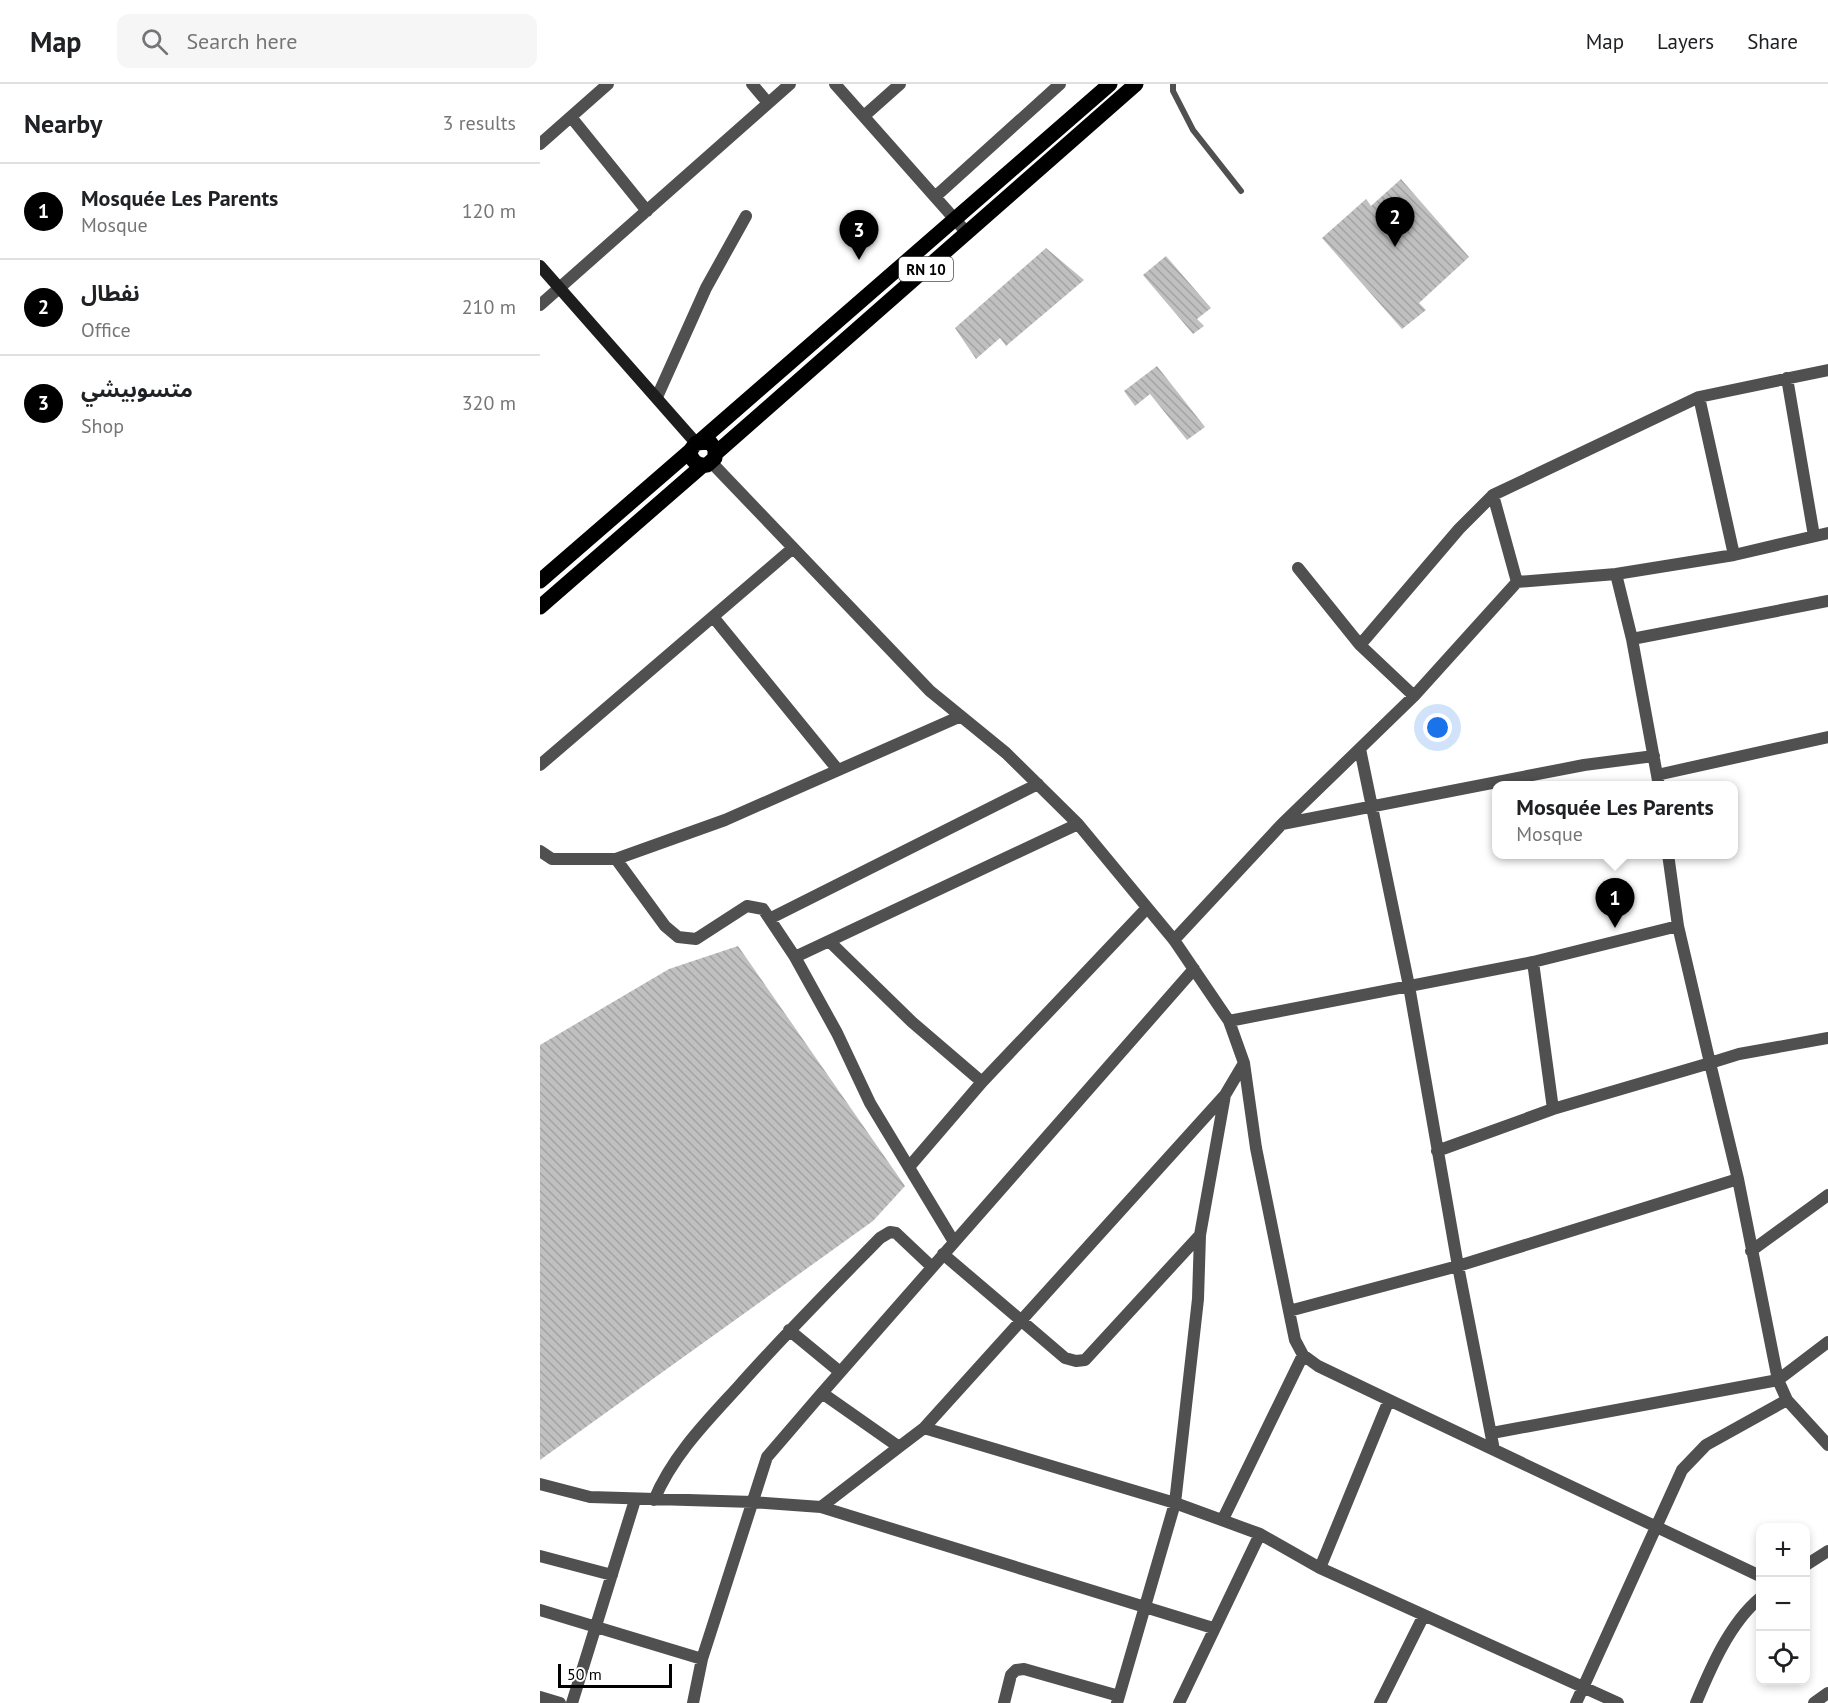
<!DOCTYPE html>
<meta charset="utf-8">
<style>
:root{--surface:#fff;--page:#f6f6f6;--text:#202124;--muted:#757577;--line:#e0e0e0;--accent:#000}
body{margin:0;font-family:"PT Sans","Noto Sans Arabic",sans-serif;background:var(--page);color:var(--text)}
.controls{position:absolute;right:18px;bottom:18px;display:grid;overflow:hidden;border-radius:12px;box-shadow:0 3px 9px #0003}
.controls button{width:54px;height:54px;display:grid;place-items:center;padding:0;border:0;border-bottom:2px solid var(--line);background:var(--surface);color:var(--text);font:30px sans-serif}
.scale{position:absolute;left:18px;bottom:15px;width:114px;box-sizing:border-box;padding-left:6px;border:3px solid #000;border-top:0;font-size:16px;line-height:21px;white-space:nowrap;color:#000;-webkit-text-stroke:4px #fff;paint-order:stroke}
.you{position:absolute;left:898px;top:644px;width:21px;height:21px;margin:-15px;border:4px solid #fff;border-radius:50%;background:#1a73e8;box-shadow:0 0 0 9px #1a73e833}
.badge{display:grid;place-items:center;width:39px;height:39px;border-radius:50%;background:var(--accent);color:#fff;font-size:20px;font-weight:700}
.pin{position:absolute;translate:-50% -50px;filter:drop-shadow(0 2px 3px #0008)}
.pin::after{content:'';position:absolute;top:32px;width:21px;height:18px;background:inherit;clip-path:polygon(0 0,100% 0,50% 100%)}
.popup{position:absolute;left:952px;top:697px;width:246px;height:78px;box-sizing:border-box;display:grid;place-content:center;border-radius:12px;background:var(--surface);filter:drop-shadow(0 2px 4px #0005);font-size:20px;white-space:nowrap;color:var(--muted)}
.popup b{font-size:22px;color:var(--text)}
.popup::after{content:'';position:absolute;left:50%;top:100%;margin-left:-12px;border:12px solid transparent;border-top-color:var(--surface)}
.list{margin:0;padding:0;list-style:none}
h2{display:flex;justify-content:space-between;align-items:center;height:78px;margin:0;padding:0 24px;font-size:26px}
h2 small{font-size:20px;font-weight:400;color:var(--muted)}
.list li{display:grid;grid-template-columns:39px 1fr auto;gap:18px;align-items:center;box-sizing:border-box;height:96px;padding:0 24px;border-top:2px solid var(--line)}
.list b{display:block;font-size:22px;white-space:nowrap}
.list p{margin:0;font-size:20px;white-space:nowrap;color:var(--muted)}
.list em{font-size:20px;font-style:normal;color:var(--muted)}
.icon{flex:none;width:33px;height:33px;fill:none;stroke:currentColor;stroke-width:2;stroke-linecap:round;stroke-linejoin:round}
.map{position:relative;flex:none;width:1288px;height:1619px;overflow:hidden}
header{display:flex;align-items:center;gap:36px;box-sizing:border-box;height:84px;padding:0 30px;background:var(--surface);border-bottom:2px solid var(--line)}
header strong{font-size:28px}
nav{display:flex;gap:33px;margin-inline-start:auto;font-size:21px}
.search{width:420px;height:54px;background:var(--page);display:flex;align-items:center;gap:15px;box-sizing:border-box;padding:0 21px;border-radius:12px;color:var(--muted);font-size:22px}
main{display:flex}
aside{flex:1;background:var(--surface)}
.map>svg:first-child{display:block}
.building{fill:url(#building-back-hatch)}
.lines{fill:none;stroke-linecap:round;stroke-linejoin:round}
.lane{stroke:#505050;stroke-width:6}
.street{stroke:#505050;stroke-width:12}
.secondary{stroke:#1d1d1d;stroke-width:12}
.primary{stroke:#000;stroke-width:15}
.labels{text-anchor:middle;dominant-baseline:central;stroke-width:5;stroke-linejoin:round;paint-order:stroke}
.shield{fill:#fff;stroke:#4c4c4c;stroke-width:1.5}
.shield-label{font-size:15px;font-weight:bold;fill:#000}
</style>
<header>
<strong>Map</strong>
<div class="search"><svg class="icon" aria-label="search" viewBox="0 0 24 24"><circle cx="10" cy="10" r="6"/><path d="M15 15l6 6"/></svg>Search here</div>
<nav><a>Map</a><a>Layers</a><a>Share</a></nav>
</header>
<main>
<aside>
<h2>Nearby<small>3 results</small></h2>
<ul class="list">
<li><span class="badge">1</span><div><b>Mosquée Les Parents</b><p>Mosque</p></div><em>120 m</em></li>
<li><span class="badge">2</span><div><b>نفطال</b><p>Office</p></div><em>210 m</em></li>
<li><span class="badge">3</span><div><b>متسوبيشي</b><p>Shop</p></div><em>320 m</em></li>
</ul>
</aside>
<div class="map">
<svg width="1288" height="1619" viewBox="0 0 1288 1619">
<defs>
<pattern id="building-back-hatch" width="6" height="6" patternUnits="userSpaceOnUse" patternTransform="scale(1.5)"><rect width="6" height="6" fill="#c0c0c0"/><path d="M-1 5l2 2M0 0l6 6M5-1l2 2" fill="none" stroke="#a3a3a3"/></pattern>
</defs>
<rect width="100%" height="100%" fill="#fff"/>
<!-- building -->
<path class="building" d="M861 95 929 173 879 219 886 226 862 245 782 154 826 115 831 122Z
M506 164 544 196 466 262 460 254 436 275 415 244Z
M626 172 671 224 657 235 664 242 653 250 603 191Z
M617 282 665 343 647 356 610 310 595 322 584 307Z
M198 862 365 1102 333 1137 0 1376V961L129 885Z"/>
<g class="lines">
<!-- lane -->
<path class="lane" d="M633 0V7L653 46 701 107"/>
<!-- street -->
<path class="street" d="M212 0 228 19
M295 0 427 149
M324 32 360 0
M31 33 107 127
M0 60 68 0
M396 112 520 0
M0 221 250 0
M1247 294 1274 452
M117 313 166 204 206 132
M171 378 390 607 466 669 538 740 634 856 689 937 704 979 716 1064 749 1227 755 1256 763 1271 778 1282 849 1316 1220 1492
M1194 471 1159 313 1288 286
M758 484 820 561 874 612
M1076 490 1092 555 1119 702
M977 498 1076 490 1194 471 1288 449
M174 534 298 686
M1092 555 1288 517
M820 561 919 445 953 411
M820 665 869 902 918 1182 954 1366
M0 681 253 464
M1117 691 1288 653
M742 740 874 612 977 498 953 411 1159 313
M0 767 12 775H76L185 736 421 632
M76 775 125 842 138 853 156 855 207 822 223 825 255 873 297 949 330 1019 414 1158
M231 834 498 700
M634 856 742 740 1044 681 1114 672
M289 857 372 938 442 998
M255 873 538 740
M993 878 1013 1025
M689 937 993 878 1138 842 1128 770
M897 1067 1013 1025 1170 979 1138 842
M369 1083 442 998 607 824
M1198 1095 1238 1296 1247 1316 1288 1361
M1211 1167 1288 1111
M403 1170 525 1274 536 1277 545 1276 660 1151
M749 1227 918 1182 1198 1095 1170 979 1199 970 1288 954
M249 1246 300 1288
M384 1344 685 1011 704 979
M952 1349 1238 1296 1288 1258
M0 1400 50 1413 213 1418 281 1423 673 1544
M114 1416C133 1371 166 1338 198 1303 244 1251 292 1203 340 1154L350 1148 356 1149 392 1183
M281 1423 359 1363
M683 1435 763 1271
M720 1450 780 1484 1078 1619
M0 1472 72 1491
M1266 1481 1288 1467
M780 1484 849 1316
M0 1526 162 1575 227 1373 282 1309
M0 1613 20 1619
M32 1619 95 1416
M153 1619 162 1575
M464 1619 471 1591 476 1586 484 1585 579 1612
M577 1619 635 1419 658 1215 660 1151 685 1011
M639 1619 720 1450 635 1419 384 1344 359 1363 282 1309 654 885
M840 1619 884 1531
M1036 1619 1142 1386 1166 1361 1247 1316
M1156 1619C1171 1583 1190 1539 1220 1514
M1274 1619 1288 1609"/>
<!-- secondary -->
<path class="secondary" d="M0 182 156 359"/>
<!-- primary -->
<path class="primary" d="M160 357 570 0
M175 370 596 0
M0 497 150 367 156 359 170 358 175 365V374L167 381C157 382 151 377 150 367
M0 523 162 382"/>
</g>
<g class="labels">
<!-- shield labels -->
<rect class="shield" x="359" y="173" width="54" height="24" rx="4.5"/>
<g class="shield-label">
<text x="386" y="185">RN 10</text>
</g>
</g>
</svg>
<div class="controls">
<button>+</button>
<button>−</button>
<button><svg class="icon" aria-label="locate" viewBox="0 0 24 24"><circle cx="12" cy="12" r="6"/><path d="M12 2v4M12 18v4M2 12h4M18 12h4"/></svg></button>
</div>
<div class="scale">50 m</div>
<div class="you"></div>
<div class="pin badge" style="left:1075px;top:844px">1</div>
<div class="popup"><b>Mosquée Les Parents</b>Mosque</div>
<div class="pin badge" style="left:855px;top:163px">2</div>
<div class="pin badge" style="left:319px;top:176px">3</div>
</div>
</main>
